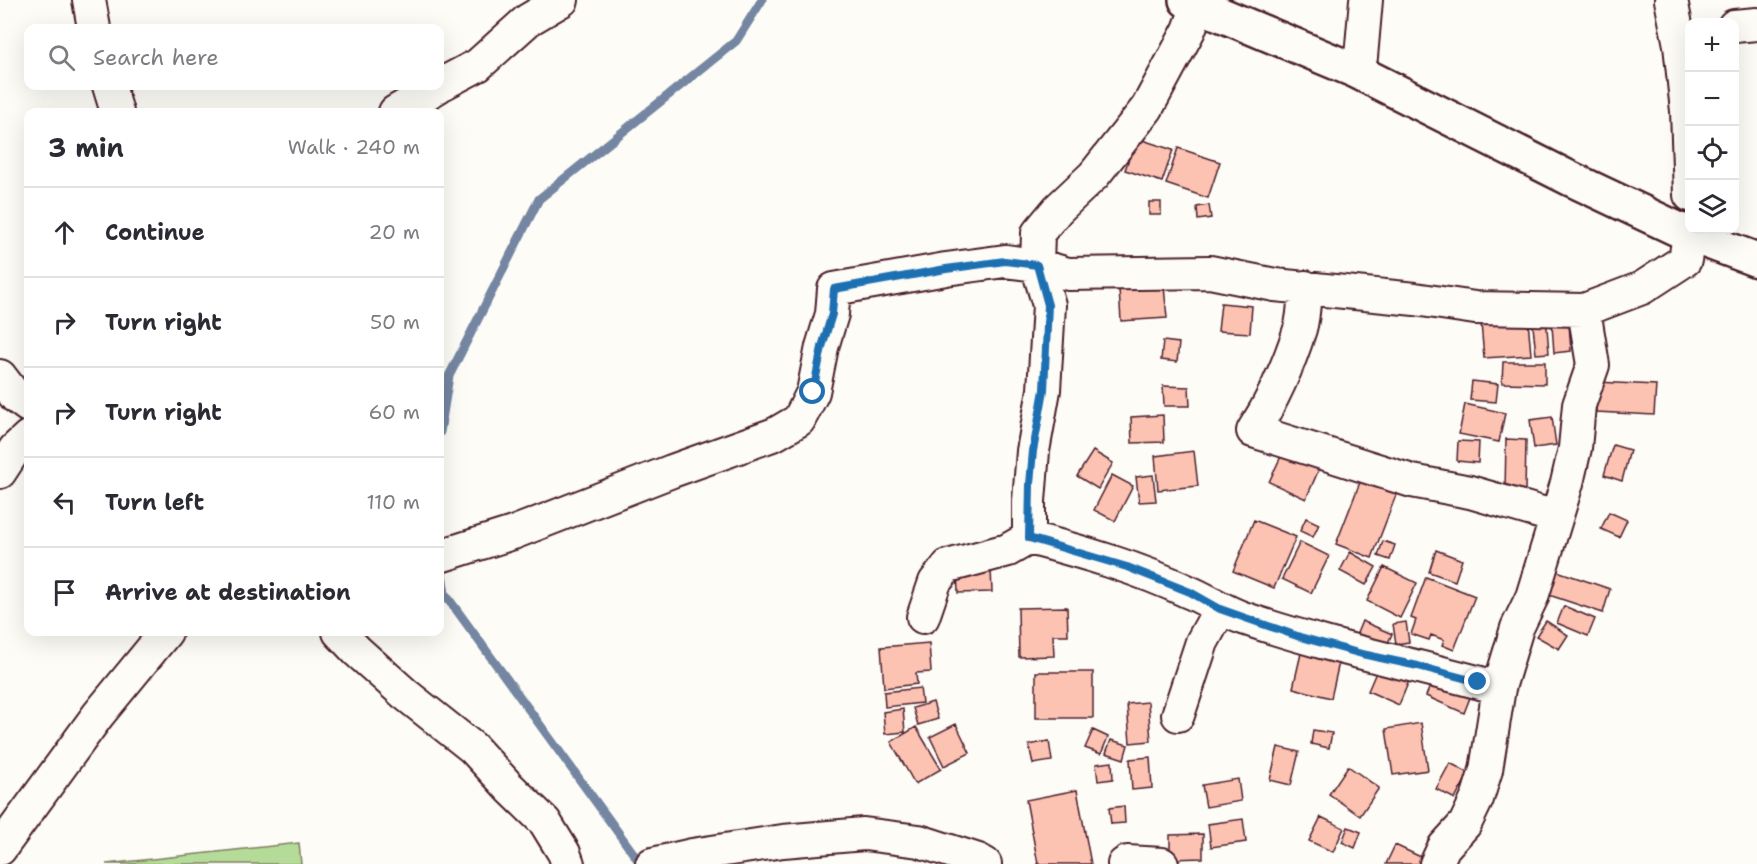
<!DOCTYPE html>
<meta charset="utf-8">
<style>
:root{--surface:#fff;--page:#f2f2f3;--text:#2b2b33;--muted:#7c7c81;--line:#e1e1e2}
body{margin:0;font-family:"Shantell Sans",sans-serif;background:var(--page);color:var(--text)}
.controls{position:absolute;right:18px;top:18px;display:grid;overflow:hidden;border-radius:12px;box-shadow:0 6px 24px #0002}
.controls button{width:54px;height:54px;display:grid;place-items:center;padding:0;border:0;border-bottom:2px solid var(--line);background:var(--surface);color:var(--text);font:30px sans-serif}
.stop{position:absolute;width:18px;height:18px;margin:-14px;border:4px solid #1f6fb2;border-radius:50%;background:#fff}
.stop.end{background:#1f6fb2;border-color:#fff;box-shadow:0 2px 6px #0008}
.list{margin:0;padding:0;list-style:none}
h2{display:flex;justify-content:space-between;align-items:center;height:78px;margin:0;padding:0 24px;font-size:26px}
h2 small{font-size:20px;font-weight:400;color:var(--muted)}
.list li{display:grid;grid-template-columns:39px 1fr auto;gap:18px;align-items:center;box-sizing:border-box;height:90px;padding:0 24px;border-top:2px solid var(--line)}
.list b{display:block;font-size:22px;white-space:nowrap}
.list em{font-size:20px;font-style:normal;color:var(--muted)}
.icon{flex:none;width:33px;height:33px;fill:none;stroke:currentColor;stroke-width:2;stroke-linecap:round;stroke-linejoin:round}
.map{position:relative;flex:none;width:1757px;height:864px;overflow:hidden}
.search{position:absolute;background:var(--surface);box-shadow:0 6px 24px #0002;left:24px;top:24px;width:420px;height:66px;display:flex;align-items:center;gap:15px;box-sizing:border-box;padding:0 21px;border-radius:12px;color:var(--muted);font-size:22px}
.panel{position:absolute;background:var(--surface);box-shadow:0 6px 24px #0002;left:24px;top:108px;width:420px;height:528px;border-radius:12px}
.map>svg:first-child{display:block}
.green{fill:#b4db97;stroke:#7f7d61;stroke-width:1.5}
.lines{fill:none;stroke-linecap:round;stroke-linejoin:round}
.stream{stroke:#7586a2;stroke-width:9}
.building{fill:#fcc2b2;stroke:#4a1f2b;stroke-width:1.5}
.street-casing{stroke:#4a1f2b;stroke-width:36}
.secondary-casing{stroke:#4a1f2b;stroke-width:38}
.street{stroke:#fdfcf7;stroke-width:32}
.secondary{stroke:#fdfcf7;stroke-width:33}
.route{stroke:#1f6fb2;stroke-width:8}
</style>
<div class="map">
<svg width="1757" height="864" viewBox="0 0 1757 864">
<rect width="100%" height="100%" fill="#fdfcf7"/>
<filter id="ink" filterUnits="userSpaceOnUse"><feTurbulence type="fractalNoise" baseFrequency=".0167" numOctaves="2"/><feDisplacementMap in="SourceGraphic" scale="12" xChannelSelector="R" yChannelSelector="G"/><feConvolveMatrix kernelMatrix="1 2 1 2 8 2 1 2 1" color-interpolation-filters="sRGB"/></filter>
<g filter="url(#ink)">
<!-- green -->
<path class="green" d="M299 843 301 864H106Z"/>
<g class="lines">
<!-- stream -->
<path class="stream" d="M440 432 449 376 539 199 736 41 762 0
M440 559 445 594 641 864"/>
</g>
<!-- building -->
<path class="building" d="M1136 138 1173 150 1162 182 1125 170Z
M1178 148 1220 162 1208 198 1166 184Z
M1149 202H1161V215H1149Z
M1209 205 1211 218 1198 220 1197 207Z
M1164 286 1167 318 1121 321 1119 289Z
M1221 303 1252 306 1250 333 1218 331Z
M1546 315 1549 353 1536 354 1532 317Z
M1528 320 1531 355 1484 358 1481 323Z
M1569 324 1571 351 1554 353 1552 325Z
M1163 341 1179 343 1177 362 1161 360Z
M1503 362H1545V384L1502 383Z
M1472 381 1498 384 1496 402 1470 400Z
M1597 382 1656 385 1654 415 1596 412Z
M1163 386 1189 387 1190 406H1164Z
M1465 404 1505 413 1499 442 1459 434Z
M1163 415 1164 442 1132 443 1131 417Z
M1552 417 1556 445 1534 448 1530 420Z
M1506 439 1526 440 1525 491H1505Z
M1458 441 1479 442 1478 463 1457 461Z
M1613 445 1630 450 1622 481 1604 475Z
M1093 451 1113 463 1098 489 1077 476Z
M1194 451 1198 486 1158 490 1155 456Z
M1283 452 1319 469 1306 499 1269 482Z
M1112 475 1133 486 1115 521 1094 510Z
M1153 475 1156 501 1139 502 1136 477Z
M1362 477 1398 490 1372 558 1336 544Z
M1609 512 1627 520 1619 537 1601 529Z
M1306 518 1319 524 1313 537 1300 531Z
M1254 520 1296 537 1274 588 1233 571Z
M1383 541 1395 545 1390 560 1378 556Z
M1300 542 1329 556 1311 593 1282 579Z
M1436 550 1462 560 1455 581 1429 572Z
M1350 552 1376 567 1366 585 1340 571Z
M1384 567 1417 583 1400 618 1367 601Z
M991 569 992 592 958 593 957 570Z
M1557 571 1610 589 1603 613 1549 595Z
M1426 577 1475 596 1454 650 1442 645 1444 640 1431 635 1429 640 1411 634 1416 620 1411 618Z
M1564 606 1595 619 1588 636 1557 623Z
M1067 607 1068 635H1053L1054 656 1019 657 1018 608Z
M1362 621 1392 634 1382 656 1353 643Z
M1546 621 1568 635 1559 649 1536 636Z
M1406 622 1409 642 1396 644 1393 624Z
M929 643 931 672 916 673 917 684 884 688 881 647Z
M1302 649 1340 658 1331 698 1293 688Z
M1380 663 1411 676 1399 705 1368 691Z
M1036 672H1093V718H1036Z
M1435 673 1473 690 1464 713 1426 696Z
M920 688 922 703 885 707 884 692Z
M933 702 938 719 918 725 913 708Z
M1148 702 1151 741 1130 743 1127 704Z
M903 709 905 732 885 734 883 712Z
M1421 723 1428 770 1393 775 1386 729Z
M956 724 970 753 944 766 930 737Z
M916 727 941 769 915 784 891 742Z
M1093 730 1108 737 1101 754 1085 748Z
M1313 730 1332 733 1329 748 1311 744Z
M1111 740 1128 745 1124 759 1106 753Z
M1049 741 1052 761 1033 764 1029 745Z
M1278 747 1299 752 1291 785 1270 780Z
M1150 757 1152 788 1132 790 1130 759Z
M1112 762 1113 779 1098 781 1096 764Z
M1450 763 1469 773 1455 799 1436 789Z
M1348 766 1379 788 1360 816 1329 794Z
M1238 779 1241 801 1206 807 1202 785Z
M1077 790 1091 864H1038L1026 800Z
M1124 806 1125 823 1111 824 1109 808Z
M1321 817 1344 828 1333 852 1309 841Z
M1243 819 1246 842 1211 847 1208 824Z
M1348 827 1361 832 1355 848 1342 842Z
M1203 834V858L1170 859V835Z
M1395 845 1425 859 1423 864H1386Z"/>
<g class="lines">
<defs>
<path id="street" d="M89 0 94 28
M1200 0 1189 30 1147 108 1094 175 1058 209 1038 233 1037 265 1049 305 1044 390 1033 451 1029 501V538C1083 552 1138 568 1189 592 1208 600 1223 611 1243 618 1327 647 1413 664 1499 688
M1671 0 1680 45 1687 111 1690 195
M1734 26 1757 24
M1356 71 1361 57 1366 0
M440 85 478 65 528 20 562 0
M109 86 117 112
M395 112 439 86
M1305 287C1304 301 1304 316 1300 329 1289 364 1273 400 1253 431L1412 481 1470 492 1556 517
M0 376 16 397 28 406
M0 472 15 449 28 437
M440 556 513 533 672 471 775 434 799 420 813 392 822 347 832 314 834 289 946 269 1005 261 1037 265 1068 274 1210 272 1275 285 1415 299 1475 308 1584 310 1642 288 1685 260 1690 230
M923 617 935 582 948 566 1008 550 1029 538
M339 632 357 651 405 694 473 748 510 788 545 822 564 853 568 864
M1178 715 1202 642 1220 609
M0 849 98 715 166 632
M652 864 692 855 783 841 864 834 919 841 978 860 985 864
M1124 864 1127 862 1162 864
M1436 864 1444 847 1465 824 1477 799 1486 770 1499 688 1517 628 1532 597 1567 483 1575 448 1579 405 1593 365 1584 310"/>
<path id="secondary" d="M1186 0 1356 71 1569 178 1690 235 1757 260"/>
</defs>
<!-- street casing -->
<use href="#street" class="street-casing"/>
<!-- secondary casing -->
<use href="#secondary" class="secondary-casing"/>
<!-- street -->
<use href="#street" class="street"/>
<!-- secondary -->
<use href="#secondary" class="secondary"/>
</g>
</g>
<g class="lines" filter="url(#ink)">
<!-- route -->
<path class="route" d="M813 392 822 347 832 314 834 289 946 269 1005 261 1037 265 1048 305 1044 390 1033 451 1030 484 1029 538 1127 567 1190 592 1220 609 1300 637 1362 654 1418 666 1478 682"/>
</g>
</svg>
<div class="controls">
<button>+</button>
<button>−</button>
<button><svg class="icon" aria-label="locate" viewBox="0 0 24 24"><circle cx="12" cy="12" r="6"/><path d="M12 2v4M12 18v4M2 12h4M18 12h4"/></svg></button>
<button><svg class="icon" aria-label="layers" viewBox="0 0 24 24"><path d="M12 4l9 5-9 5-9-5zM3 14l9 5 9-5"/></svg></button>
</div>
<div class="stop" style="left:813px;top:392px"></div>
<div class="stop end" style="left:1478px;top:682px"></div>
<div class="search"><svg class="icon" aria-label="search" viewBox="0 0 24 24"><circle cx="10" cy="10" r="6"/><path d="M15 15l6 6"/></svg>Search here</div>
<section class="panel">
<h2>3 min<small>Walk · 240 m</small></h2>
<ul class="list">
<li><svg class="icon" aria-label="ahead" viewBox="0 0 24 24"><path d="M12 20V5M6 11l6-6 6 6"/></svg><div><b>Continue</b></div><em>20 m</em></li>
<li><svg class="icon" aria-label="right" viewBox="0 0 24 24"><path d="M7 20v-9h11M14 6l5 5-5 5"/></svg><div><b>Turn right</b></div><em>50 m</em></li>
<li><svg class="icon" aria-label="right" viewBox="0 0 24 24"><path d="M7 20v-9h11M14 6l5 5-5 5"/></svg><div><b>Turn right</b></div><em>60 m</em></li>
<li><svg class="icon" aria-label="left" viewBox="0 0 24 24"><path d="M17 20v-9H6M10 6l-5 5 5 5"/></svg><div><b>Turn left</b></div><em>110 m</em></li>
<li><svg class="icon" aria-label="arrive" viewBox="0 0 24 24"><path d="M6 21V4h12l-3 4 3 4H6"/></svg><div><b>Arrive at destination</b></div></li>
</ul>
</section>
</div>
